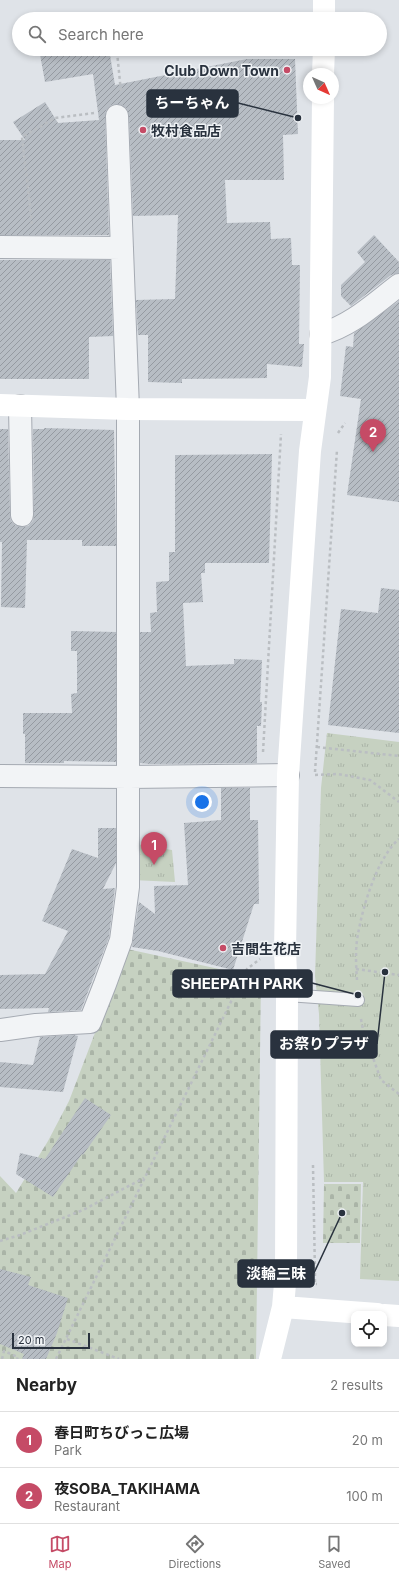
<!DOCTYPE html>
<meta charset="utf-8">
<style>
:root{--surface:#fff;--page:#f6f6f6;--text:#222;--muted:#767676;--line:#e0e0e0;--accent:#c54b66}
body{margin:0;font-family:Inter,"Noto Sans JP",sans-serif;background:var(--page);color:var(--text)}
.controls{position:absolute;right:12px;bottom:12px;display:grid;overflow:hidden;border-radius:8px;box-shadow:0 2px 6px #0003}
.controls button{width:36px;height:36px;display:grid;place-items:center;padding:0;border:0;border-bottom:1px solid var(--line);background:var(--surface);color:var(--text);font:20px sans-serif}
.compass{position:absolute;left:303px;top:68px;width:36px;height:36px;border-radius:50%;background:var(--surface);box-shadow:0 2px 6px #0003;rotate:135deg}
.scale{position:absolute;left:12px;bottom:10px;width:78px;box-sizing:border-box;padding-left:4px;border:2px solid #29323e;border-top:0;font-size:11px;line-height:14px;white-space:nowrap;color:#29323e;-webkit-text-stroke:3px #eff2f5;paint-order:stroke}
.you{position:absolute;left:202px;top:802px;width:14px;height:14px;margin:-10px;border:3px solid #fff;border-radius:50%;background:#1a73e8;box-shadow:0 0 0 6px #1a73e833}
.badge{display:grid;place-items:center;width:26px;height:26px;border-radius:50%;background:var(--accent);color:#fff;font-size:13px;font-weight:700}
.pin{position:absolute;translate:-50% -33px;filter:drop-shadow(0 1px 2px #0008)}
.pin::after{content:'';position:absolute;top:21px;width:14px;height:12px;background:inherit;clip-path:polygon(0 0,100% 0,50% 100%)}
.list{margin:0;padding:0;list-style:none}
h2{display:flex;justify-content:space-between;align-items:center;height:52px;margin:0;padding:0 16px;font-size:17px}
h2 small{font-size:13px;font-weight:400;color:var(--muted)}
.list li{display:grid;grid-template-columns:26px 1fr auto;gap:12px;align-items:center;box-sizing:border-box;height:56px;padding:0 16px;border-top:1px solid var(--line)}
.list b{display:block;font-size:15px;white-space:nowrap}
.list p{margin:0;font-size:13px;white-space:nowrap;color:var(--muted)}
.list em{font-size:13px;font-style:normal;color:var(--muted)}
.icon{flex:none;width:22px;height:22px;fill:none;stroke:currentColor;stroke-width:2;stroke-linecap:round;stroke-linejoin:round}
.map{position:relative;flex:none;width:399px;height:1359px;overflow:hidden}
.search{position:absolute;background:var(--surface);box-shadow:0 2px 6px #0003;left:12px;right:12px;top:12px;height:44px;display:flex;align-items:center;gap:10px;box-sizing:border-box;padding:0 14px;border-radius:22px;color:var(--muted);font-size:15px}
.sheet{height:164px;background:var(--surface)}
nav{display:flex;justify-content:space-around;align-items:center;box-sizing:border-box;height:56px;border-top:1px solid var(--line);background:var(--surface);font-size:11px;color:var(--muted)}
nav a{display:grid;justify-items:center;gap:2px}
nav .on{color:var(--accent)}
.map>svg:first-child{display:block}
.cemetery{fill:url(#cemetery-stones)}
.park{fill:url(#park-tufts)}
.building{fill:url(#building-hatch)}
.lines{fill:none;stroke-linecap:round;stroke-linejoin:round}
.lane-casing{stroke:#a5aab2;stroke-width:14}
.street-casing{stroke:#a5aab2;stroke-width:24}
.path{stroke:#babec2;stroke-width:2.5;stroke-dasharray:3 3;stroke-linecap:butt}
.lane{stroke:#f2f4f6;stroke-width:12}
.street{stroke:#f2f4f6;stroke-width:22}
.secondary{stroke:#fff;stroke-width:22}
.poi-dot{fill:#c54b66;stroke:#eff2f5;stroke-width:1.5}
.labels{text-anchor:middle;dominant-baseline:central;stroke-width:3;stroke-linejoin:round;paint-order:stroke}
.poi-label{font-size:14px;font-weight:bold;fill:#29323e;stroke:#eff2f5;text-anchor:start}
.leader{fill:none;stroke:#29323e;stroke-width:1.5}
.callout-dot{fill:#29323e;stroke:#eff2f5;stroke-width:1.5}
.callout{fill:#29323e;stroke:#29323e;stroke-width:1.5}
.callout-label{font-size:15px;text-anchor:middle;font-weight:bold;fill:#fff}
</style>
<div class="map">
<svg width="399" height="1359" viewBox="0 0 399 1359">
<defs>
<pattern id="cemetery-stones" width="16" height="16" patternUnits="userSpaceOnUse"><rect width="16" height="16" fill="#c6d1c1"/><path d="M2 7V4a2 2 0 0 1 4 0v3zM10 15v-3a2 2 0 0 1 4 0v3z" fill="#aab4a7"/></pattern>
<pattern id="park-tufts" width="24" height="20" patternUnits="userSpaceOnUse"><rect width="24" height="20" fill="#c6d1c1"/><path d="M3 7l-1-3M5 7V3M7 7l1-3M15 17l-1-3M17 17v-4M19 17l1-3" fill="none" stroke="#aab4a7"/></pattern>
<pattern id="building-hatch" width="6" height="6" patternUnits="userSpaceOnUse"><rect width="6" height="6" fill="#b7bdc4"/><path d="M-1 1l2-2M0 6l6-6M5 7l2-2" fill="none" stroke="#959aa1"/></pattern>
</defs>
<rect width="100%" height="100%" fill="#dfe3e8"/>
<!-- cemetery -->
<path class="cemetery" d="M127 949 261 978 256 1359H0V1176L16 1193 48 1141 69 1101Z
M324 1184H361L360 1243H323Z"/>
<!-- park -->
<path class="park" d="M327 733 399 742V1281L360 1279 363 1182H324L319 1014 315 976 321 788Z
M136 844 172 850 175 882 132 880Z"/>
<!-- building -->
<path class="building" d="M102 13 103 19H86V16Z
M39 49H109L115 85 247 59H295L298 134 283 135 284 180H225L227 223 270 222 271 239 291 238 292 265H300L299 344H304L302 367 267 364V378L182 379V383L148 382V335H138L136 300 175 299 178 215 133 216 129 116 127 109 122 105 116 104 111 105 106 110 105 116 109 235H0V140H25L13 122 45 102 58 123 99 120 93 74 45 82Z
M374 235 399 262V273L391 275 351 306 341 296V285L365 262 357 252Z
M0 260H110L113 336 89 337V379H0Z
M399 301V502L347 495 361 399 340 396 346 346 353 347 354 333Z
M44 428 114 430 116 546H82V540H27L25 608 1 607 2 542H0V429H8L10 516 11 521 16 526 23 527 28 526 33 521 34 515 33 429H44Z
M272 454 269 563H205V573H201L203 602 183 603 186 666 234 664V659L262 660 260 702H262L261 726H257V763L150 764 140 763V632H151L150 613 157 612 156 582 169 581V552H175V455Z
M381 588 399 590V733L328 725 341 609 378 613Z
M71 631 116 632V762L64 761V763H25V734H23V713H72L71 694 77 693V651H71Z
M221 788H250V820H258L259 904H254L233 970 158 951 132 947 139 902 155 914 154 886 188 885 184 823 221 820Z
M98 828H116V863L103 889 115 888 109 937 81 1010 48 1012 49 1008 0 1009V975L45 974 68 931 42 921 72 849 98 858Z
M74 1035 78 1036 63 1092 0 1087V1062L33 1065 40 1037Z
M85 1098 111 1115 83 1155 82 1154 53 1197 16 1174 20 1153 45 1159Z
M0 1269 31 1277 28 1285 68 1298 57 1333 46 1359H22L24 1354 0 1344Z"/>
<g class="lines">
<defs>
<path id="lane" d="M287 995 358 1000"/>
<path id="street" d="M0 247 122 248
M321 334C351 326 374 304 399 285
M20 406 22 515
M0 776 129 777 288 775
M0 1030 36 1025 90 1022 105 984 121 940 128 887V409L117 116"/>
</defs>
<!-- lane casing -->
<use href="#lane" class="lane-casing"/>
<!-- street casing -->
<use href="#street" class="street-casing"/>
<!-- path -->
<path class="path" d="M260 49 299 53
M117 52 121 92
M32 224 22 137 55 118 94 113
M338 433 345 423
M317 747 399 756
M263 752 281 434
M315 772 337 450
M315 775 338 774 370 780 399 802
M356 969 399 975
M357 980C356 965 355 949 358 934 363 906 377 858 399 839
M361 1019 363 1030 381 1080 399 1094
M313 1165 315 1274V1284H317
M0 1241 20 1235 83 1210 144 1178
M67 1339 119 1359
M2 1359 4 1351 18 1357 17 1359
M56 1359 247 969 260 959"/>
<!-- lane -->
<use href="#lane" class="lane"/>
<!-- street -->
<use href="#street" class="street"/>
<!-- secondary -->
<path class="secondary" d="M324 19V0
M323 74 324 49
M0 405 128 409 315 410
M283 1307 377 1314
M384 1315 399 1316
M270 1359 283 1307 286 1272 287 995 285 951 288 775 310 451 320 377 323 98"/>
</g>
<!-- markers -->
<g class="poi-dot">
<circle cx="287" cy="70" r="4"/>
<circle cx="143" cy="130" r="4"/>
<circle cx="223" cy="948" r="4"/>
</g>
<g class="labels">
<!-- poi labels -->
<g class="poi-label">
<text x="279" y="70" text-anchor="end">Club Down Town</text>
<text x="151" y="130">牧村食品店</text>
<text x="231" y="948">吉間生花店</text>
</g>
</g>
<!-- callouts -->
<path class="leader" d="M298 118L238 103M358 995L312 983M385 972L377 1044M342 1213L314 1273"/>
<g class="callout-dot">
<circle cx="298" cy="118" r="4"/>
<circle cx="358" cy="995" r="4"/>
<circle cx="385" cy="972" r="4"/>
<circle cx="342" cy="1213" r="4"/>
</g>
<g class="callout">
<rect x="147" y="90" width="91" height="27" rx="4"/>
<rect x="173" y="970" width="139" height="27" rx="4"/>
<rect x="271" y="1031" width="106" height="27" rx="4"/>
<rect x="238" y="1260" width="76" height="27" rx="4"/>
</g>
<g class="callout-label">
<text x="192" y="108">ちーちゃん</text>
<text x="242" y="989">SHEEPATH PARK</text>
<text x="324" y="1049">お祭りプラザ</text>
<text x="276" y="1279">淡輪三昧</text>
</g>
</svg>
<div class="controls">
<button><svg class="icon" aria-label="locate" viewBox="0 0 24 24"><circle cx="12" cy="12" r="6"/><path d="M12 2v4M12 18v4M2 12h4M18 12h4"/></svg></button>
</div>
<svg class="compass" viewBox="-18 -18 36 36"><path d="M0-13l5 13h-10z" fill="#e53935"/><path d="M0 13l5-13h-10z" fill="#767676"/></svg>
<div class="scale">20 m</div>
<div class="you"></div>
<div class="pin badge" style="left:154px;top:865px">1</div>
<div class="pin badge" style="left:373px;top:452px">2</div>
<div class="search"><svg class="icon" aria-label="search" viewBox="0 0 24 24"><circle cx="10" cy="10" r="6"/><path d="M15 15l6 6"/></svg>Search here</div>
</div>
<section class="sheet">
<h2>Nearby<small>2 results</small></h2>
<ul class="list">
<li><span class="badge">1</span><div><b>春日町ちびっこ広場</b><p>Park</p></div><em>20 m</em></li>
<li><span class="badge">2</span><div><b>夜SOBA_TAKIHAMA</b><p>Restaurant</p></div><em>100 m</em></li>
</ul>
</section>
<nav>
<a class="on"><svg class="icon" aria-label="map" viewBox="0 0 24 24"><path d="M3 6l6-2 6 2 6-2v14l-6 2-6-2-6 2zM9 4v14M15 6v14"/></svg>Map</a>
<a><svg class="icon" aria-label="directions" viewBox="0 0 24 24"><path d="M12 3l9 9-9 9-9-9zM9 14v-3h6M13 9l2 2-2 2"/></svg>Directions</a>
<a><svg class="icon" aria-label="saved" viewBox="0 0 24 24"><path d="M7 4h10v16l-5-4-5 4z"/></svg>Saved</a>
</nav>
